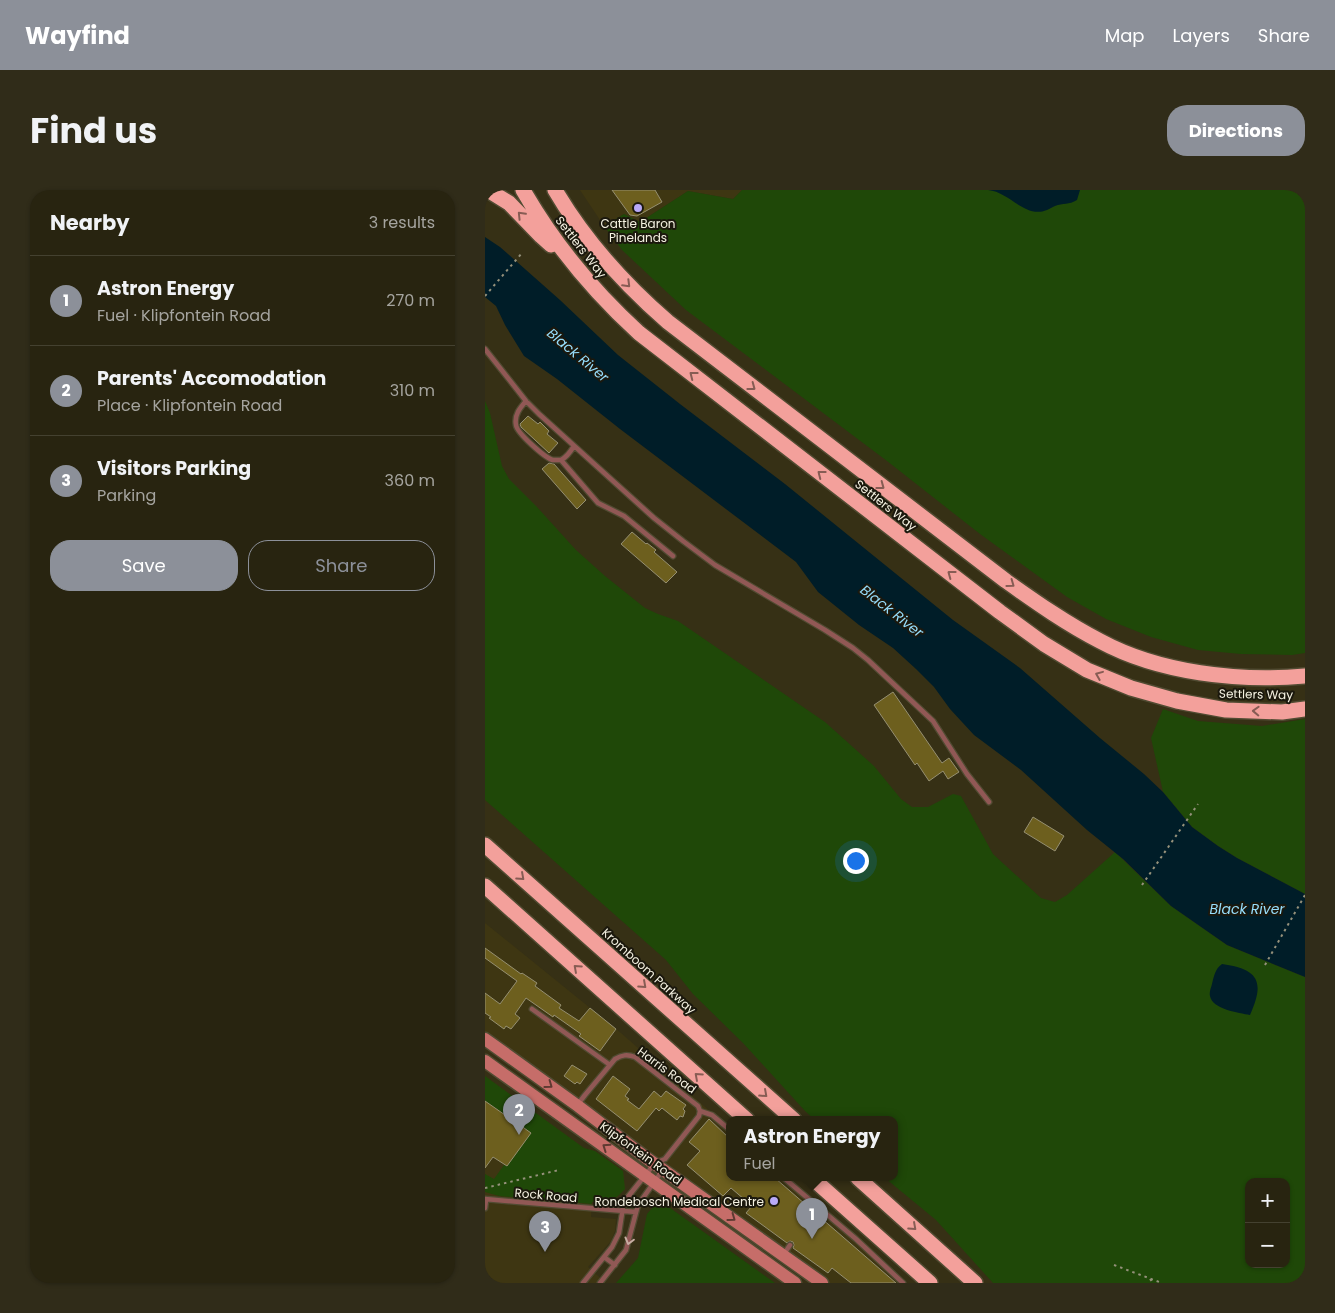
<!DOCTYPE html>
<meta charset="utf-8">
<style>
:root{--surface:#282410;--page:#302c19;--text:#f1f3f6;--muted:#a5a49f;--line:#444130;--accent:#8c9099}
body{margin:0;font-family:Poppins,sans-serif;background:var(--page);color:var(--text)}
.controls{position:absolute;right:15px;bottom:15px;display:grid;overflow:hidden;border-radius:10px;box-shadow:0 1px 4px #0004}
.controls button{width:45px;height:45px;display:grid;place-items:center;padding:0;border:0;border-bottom:1px solid var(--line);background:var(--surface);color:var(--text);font:25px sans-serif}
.you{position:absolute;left:370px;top:670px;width:18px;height:18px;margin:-12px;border:4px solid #fff;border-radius:50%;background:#1a73e8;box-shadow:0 0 0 8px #1a73e833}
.badge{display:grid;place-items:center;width:32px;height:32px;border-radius:50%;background:var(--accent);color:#fff;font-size:16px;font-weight:700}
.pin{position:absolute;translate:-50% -41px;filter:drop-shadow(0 1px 2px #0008)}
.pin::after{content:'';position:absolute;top:26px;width:18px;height:15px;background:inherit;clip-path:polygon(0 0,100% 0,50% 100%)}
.popup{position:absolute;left:241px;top:926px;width:172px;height:65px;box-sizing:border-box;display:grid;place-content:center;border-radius:10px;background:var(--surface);filter:drop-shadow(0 1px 4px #0005);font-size:16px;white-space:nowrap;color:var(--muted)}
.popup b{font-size:19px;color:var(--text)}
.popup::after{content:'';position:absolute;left:50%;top:100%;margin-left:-10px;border:10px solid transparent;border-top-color:var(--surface)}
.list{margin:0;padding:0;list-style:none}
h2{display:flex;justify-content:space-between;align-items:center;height:65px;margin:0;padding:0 20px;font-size:21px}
h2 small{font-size:16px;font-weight:400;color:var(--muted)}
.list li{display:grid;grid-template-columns:32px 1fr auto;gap:15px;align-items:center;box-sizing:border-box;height:90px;padding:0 20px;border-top:1px solid var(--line)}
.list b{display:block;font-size:19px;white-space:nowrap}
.list p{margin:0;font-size:16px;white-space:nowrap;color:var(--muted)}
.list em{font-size:16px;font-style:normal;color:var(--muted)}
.actions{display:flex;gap:10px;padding:15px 20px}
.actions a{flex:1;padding:11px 0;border:1px solid var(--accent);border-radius:20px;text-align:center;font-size:18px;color:var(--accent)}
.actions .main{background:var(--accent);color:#fff}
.map{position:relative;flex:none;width:820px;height:1093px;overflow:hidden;border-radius:20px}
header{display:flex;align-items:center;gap:30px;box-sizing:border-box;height:70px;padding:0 25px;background:var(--accent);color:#fff}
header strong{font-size:24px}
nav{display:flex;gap:28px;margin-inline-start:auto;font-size:18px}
.intro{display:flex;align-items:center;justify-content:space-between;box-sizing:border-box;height:120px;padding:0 30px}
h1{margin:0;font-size:35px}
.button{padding:12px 22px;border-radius:20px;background:var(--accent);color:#fff;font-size:18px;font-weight:700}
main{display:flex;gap:30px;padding:0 30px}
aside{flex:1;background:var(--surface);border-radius:20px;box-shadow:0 1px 4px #0004}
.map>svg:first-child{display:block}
.built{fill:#3e3612}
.green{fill:#1f4808;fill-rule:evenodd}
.water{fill:#001d28}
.building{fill:#6d5f1e;stroke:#958f71}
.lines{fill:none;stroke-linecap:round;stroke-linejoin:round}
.service-casing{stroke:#514b32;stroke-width:7}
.secondary-casing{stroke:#514b32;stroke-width:15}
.motorway-casing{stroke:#514b32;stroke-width:18}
.path{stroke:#95917b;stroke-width:2;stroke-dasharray:2.5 4;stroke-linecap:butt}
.service{stroke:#915855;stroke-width:4.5}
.secondary{stroke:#c66d69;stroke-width:12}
.motorway{stroke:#f3a09b;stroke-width:15}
.oneway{stroke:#875c54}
.oneway2{stroke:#5f3a32}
.oneway3{stroke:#c8ada3}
.poi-dot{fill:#b9aaf7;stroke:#1b180d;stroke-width:2}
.labels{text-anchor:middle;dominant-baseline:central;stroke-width:4;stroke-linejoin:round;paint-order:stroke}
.poi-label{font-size:12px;fill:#f5f2e2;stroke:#1b180d}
.street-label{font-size:12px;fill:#f5f2e2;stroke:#1b180d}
.water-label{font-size:14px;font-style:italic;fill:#96ddfb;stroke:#1b180d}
</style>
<header>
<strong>Wayfind</strong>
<nav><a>Map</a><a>Layers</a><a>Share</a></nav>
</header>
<div class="intro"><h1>Find us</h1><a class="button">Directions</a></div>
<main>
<aside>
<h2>Nearby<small>3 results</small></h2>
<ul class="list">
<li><span class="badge">1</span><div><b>Astron Energy</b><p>Fuel · Klipfontein Road</p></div><em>270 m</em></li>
<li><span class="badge">2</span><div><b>Parents' Accomodation</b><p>Place · Klipfontein Road</p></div><em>310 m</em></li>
<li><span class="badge">3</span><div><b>Visitors Parking</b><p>Parking</p></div><em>360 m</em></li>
</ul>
<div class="actions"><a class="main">Save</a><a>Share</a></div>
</aside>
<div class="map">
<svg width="820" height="1093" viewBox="0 0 820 1093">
<rect width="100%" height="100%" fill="#363015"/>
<!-- built -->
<path class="built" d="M95 0H257L248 9 203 1 155 32 139 24 119 36Z
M0 733 136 843 244 938 245 988H301L366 1048 418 1093H337L0 849Z
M0 886 99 958 110 961 138 981 140 999 131 1008 119 1013 107 1012 106 1027 131 1029 130 1041 126 1051 103 1077 121 1093H0Z"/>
<!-- green -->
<path class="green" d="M257 0H820V463L807 465 756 464 713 460 666 447 621 429 582 407 495 344 402 271 201 120 137 60 119 36 139 24 155 32 203 1 248 9Z
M0 211 5 223 17 276 24 289 52 317 91 360 120 386 160 418 173 424 193 431 340 532 389 576 416 609 427 617H443L468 604 476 606 508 664 556 708 570 712 582 705 630 662 686 716 742 755 820 787V1093H508L451 1030 400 988H410V930H330L320 921 258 853 208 804 181 770 0 610ZM764 992H801V1074H764Z
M678 519 713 531 777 536 820 529V704L752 668 733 656 707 637 678 602 666 548Z
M0 886 99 958 110 961 138 981 140 999C129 1011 123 1013 107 1012V1014L14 1006 0 1002V984L9 989 19 975 22 976 45 943 28 930 30 927 21 925 0 911Z
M174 1010 290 1093H131L153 1068 162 1024Z"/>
<!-- water -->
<path class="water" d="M503 0H595L592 10C584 15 578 13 570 16 567 17 565 19 562 20 540 29 525 2 503 0Z
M0 47 15 57 75 110 133 165 195 214 300 294 468 430 535 478 615 548 659 584 678 602 707 637 733 656 752 668 820 704V787L742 755 686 716 638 669 602 640 536 580 489 545 465 519 449 497 431 479 408 458 374 435 333 402 311 372 135 239 72 189 39 166 20 135 11 116 0 107Z
M737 774C774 779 780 792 765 825 754 823 727 819 725 806 724 802 726 798 727 794 729 786 730 779 737 774Z"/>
<!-- building -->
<path class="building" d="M127 0H170L177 12 152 26 145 25Z
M43 226 53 234 55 232 64 241 62 244 73 253 64 263 36 237 35 234Z
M64 273 69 274 101 310 92 319 57 279Z
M147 342 161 354 162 353 171 360 169 362 192 382 181 393 136 354Z
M408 502 457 573 464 568 474 582 463 589 458 581 444 591 432 573 430 575 389 515Z
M548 627 579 646 570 661 539 642Z
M0 758 36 784 37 783 52 793 50 796 76 815 74 818 94 831 105 818 131 839 115 861 94 846 96 844 69 825 68 827 41 808 30 824 35 828 26 839 21 836 19 839 4 828 6 827 0 823V803L15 814 32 791 0 768Z
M87 875 102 884 95 894 92 892 90 894 79 886Z
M128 886 145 899 140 906 144 909 142 910 154 919 169 901 176 907 181 901 201 915 198 919 200 921 198 927 195 926 192 930 177 918 174 921 171 918 152 941 111 909Z
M0 911 20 925 23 922 30 927 28 930 46 943 22 976 8 967 0 978Z
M224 929 244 948V988H290L411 1093H366L347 1078 343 1083 308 1058 309 1055 308 1052 305 1051 302 1053 261 1023 267 1016 246 998 238 1006 202 975 215 961 204 952Z"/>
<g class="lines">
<defs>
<path id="service" d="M0 159 41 211 54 224 169 328 198 351 230 375 340 440 368 458 383 470 448 531 482 584 504 612
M41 211C35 218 29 225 31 235 32 243 60 268 68 270 69 270 74 270 76 270 82 267 86 261 89 256
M76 270 113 313 139 326 188 366
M47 819 125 875
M93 914 100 905 130 869C137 865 142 864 150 867L213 916 215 921 214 926 180 969 170 973 142 1008 138 1017 134 1043 127 1057 98 1093
M215 921 227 925 245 940
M299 988 371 1049 418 1093
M0 1009 151 1022
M0 1018 1 1010
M299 1064 305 1055
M119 1067 130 1075
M115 1093 141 1060 153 1015 177 981"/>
<path id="secondary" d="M0 849 93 916 160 967 337 1093
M0 871 310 1093"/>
<path id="motorway" d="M3 0 24 13 56 46 66 55
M38 0C69 54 108 101 154 143L515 422 559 454 602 480 646 498 692 511 741 520 797 522 820 519
M70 0C100 51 138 93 183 132L521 391C552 413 582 434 615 451 674 483 754 492 820 486
M0 655 309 930
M0 696 262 930
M327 988 445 1093
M373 988 490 1093"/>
</defs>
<!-- service casing -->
<use href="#service" class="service-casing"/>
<!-- secondary casing -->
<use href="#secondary" class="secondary-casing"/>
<!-- motorway casing -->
<use href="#motorway" class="motorway-casing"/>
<!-- path -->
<path class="path" d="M0 106 37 63
M657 695 713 614
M780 775 820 705
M0 998 74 980
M629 1075 677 1093
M665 1089 668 1093"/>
<!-- service -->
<use href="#service" class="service"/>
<!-- secondary -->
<use href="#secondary" class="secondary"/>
<!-- motorway -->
<use href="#motorway" class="motorway"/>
</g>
<!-- one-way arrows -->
<defs><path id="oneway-chevron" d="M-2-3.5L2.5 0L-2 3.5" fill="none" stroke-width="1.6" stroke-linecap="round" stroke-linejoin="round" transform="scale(1.25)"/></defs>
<g class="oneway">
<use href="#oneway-chevron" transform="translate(36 25) rotate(-134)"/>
<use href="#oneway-chevron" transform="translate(142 94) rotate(45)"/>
<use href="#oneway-chevron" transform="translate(208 185) rotate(-142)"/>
<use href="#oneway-chevron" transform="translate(267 197) rotate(37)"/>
<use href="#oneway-chevron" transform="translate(336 284) rotate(-142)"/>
<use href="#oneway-chevron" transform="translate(396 296) rotate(37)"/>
<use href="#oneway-chevron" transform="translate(466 384) rotate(-143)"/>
<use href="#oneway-chevron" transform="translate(526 394) rotate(36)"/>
<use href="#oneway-chevron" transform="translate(614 485) rotate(-158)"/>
<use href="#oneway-chevron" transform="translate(771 521) rotate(-178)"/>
<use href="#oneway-chevron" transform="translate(36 687) rotate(42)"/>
<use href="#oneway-chevron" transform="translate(92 778) rotate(-138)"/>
<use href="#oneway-chevron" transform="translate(158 795) rotate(42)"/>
<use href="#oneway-chevron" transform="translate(213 886) rotate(-138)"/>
<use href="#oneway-chevron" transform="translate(279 904) rotate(42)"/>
<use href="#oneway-chevron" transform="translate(428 1037) rotate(42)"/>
</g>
<g class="oneway2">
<use href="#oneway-chevron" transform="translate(64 895) rotate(36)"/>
<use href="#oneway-chevron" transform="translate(121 957) rotate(-145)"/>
<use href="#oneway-chevron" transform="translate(247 1028) rotate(36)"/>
</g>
<use class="oneway3" href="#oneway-chevron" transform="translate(144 1051) rotate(105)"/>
<!-- markers -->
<g class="poi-dot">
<circle cx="153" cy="18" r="5"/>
<circle cx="289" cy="1011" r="5"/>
</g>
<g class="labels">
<!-- poi labels -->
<g class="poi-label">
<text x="153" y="33">Cattle Baron<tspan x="153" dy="14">Pinelands</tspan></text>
<text x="279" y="1011" text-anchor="end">Rondebosch Medical Centre</text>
</g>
<!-- street labels -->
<g class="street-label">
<text transform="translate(96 57) rotate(52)">Settlers Way</text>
<text transform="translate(401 315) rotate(38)">Settlers Way</text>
<text transform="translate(771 504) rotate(1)">Settlers Way</text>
<text transform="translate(164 781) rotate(42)">Kromboom Parkway</text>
<text transform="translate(182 880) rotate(36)">Harris Road</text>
<text transform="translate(156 963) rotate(36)">Klipfontein Road</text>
<text transform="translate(61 1005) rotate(5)">Rock Road</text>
</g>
<!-- water labels -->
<g class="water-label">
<text transform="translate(93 165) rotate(40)">Black River</text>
<text transform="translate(407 421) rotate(38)">Black River</text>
<text x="762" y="719">Black River</text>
</g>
</g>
</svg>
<div class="controls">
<button>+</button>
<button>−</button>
</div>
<div class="you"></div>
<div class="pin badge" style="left:327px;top:1049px">1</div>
<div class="popup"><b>Astron Energy</b>Fuel</div>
<div class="pin badge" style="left:34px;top:945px">2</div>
<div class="pin badge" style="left:60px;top:1062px">3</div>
</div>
</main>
